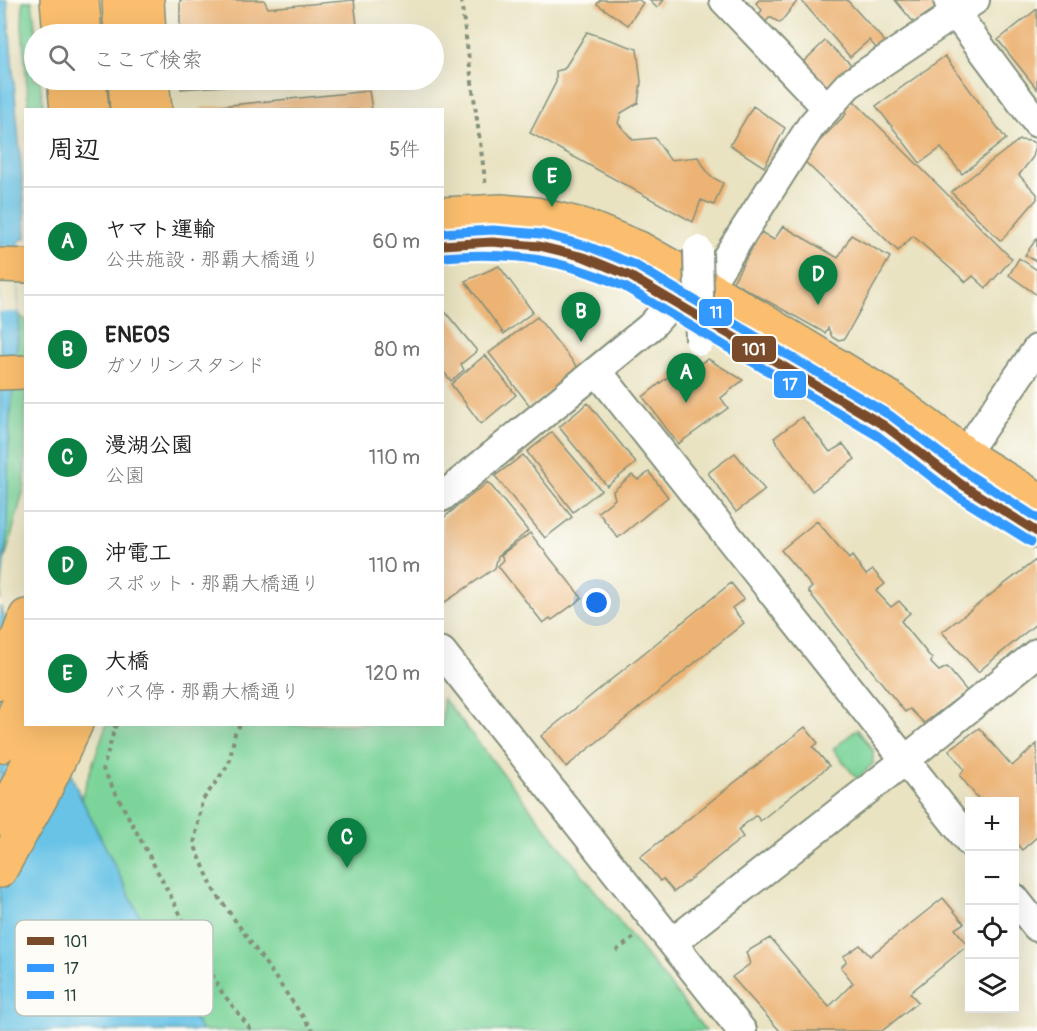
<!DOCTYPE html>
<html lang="ja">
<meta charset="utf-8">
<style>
:root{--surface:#fff;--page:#f6f6f6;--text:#222;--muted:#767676;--line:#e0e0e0;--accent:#0b8043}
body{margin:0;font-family:Pangolin,"Klee One",sans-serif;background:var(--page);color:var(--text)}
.controls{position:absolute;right:18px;bottom:18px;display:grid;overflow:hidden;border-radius:0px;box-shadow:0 6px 24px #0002}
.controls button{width:54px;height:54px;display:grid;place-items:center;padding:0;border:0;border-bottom:2px solid var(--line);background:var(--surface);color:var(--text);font:30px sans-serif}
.you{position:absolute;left:597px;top:603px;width:21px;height:21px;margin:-15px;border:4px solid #fff;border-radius:50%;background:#1a73e8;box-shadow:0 0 0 9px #1a73e833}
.badge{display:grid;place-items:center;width:39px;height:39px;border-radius:50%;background:var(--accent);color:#fff;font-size:20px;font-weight:700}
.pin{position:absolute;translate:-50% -50px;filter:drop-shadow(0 2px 3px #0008)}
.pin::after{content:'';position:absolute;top:32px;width:21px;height:18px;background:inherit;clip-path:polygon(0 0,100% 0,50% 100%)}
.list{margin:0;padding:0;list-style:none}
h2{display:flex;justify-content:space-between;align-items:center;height:78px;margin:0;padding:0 24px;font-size:26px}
h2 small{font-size:20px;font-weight:400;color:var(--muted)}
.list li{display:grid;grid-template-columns:39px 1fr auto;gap:18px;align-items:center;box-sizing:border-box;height:108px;padding:0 24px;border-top:2px solid var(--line)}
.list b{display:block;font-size:22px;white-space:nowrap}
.list p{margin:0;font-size:20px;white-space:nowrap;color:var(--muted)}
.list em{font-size:20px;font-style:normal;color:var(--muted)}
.icon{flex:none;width:33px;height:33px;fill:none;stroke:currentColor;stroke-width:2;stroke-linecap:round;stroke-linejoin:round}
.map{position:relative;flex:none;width:1037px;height:1031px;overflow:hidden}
.search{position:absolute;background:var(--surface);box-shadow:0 6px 24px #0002;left:24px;top:24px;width:420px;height:66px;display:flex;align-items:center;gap:15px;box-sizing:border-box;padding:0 21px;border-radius:33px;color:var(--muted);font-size:22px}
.panel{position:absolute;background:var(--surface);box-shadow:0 6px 24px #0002;left:24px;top:108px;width:420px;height:618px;border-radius:0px}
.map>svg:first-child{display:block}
.green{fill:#7bd49a;stroke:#4d8867;stroke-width:1.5}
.water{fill:#68c3e6;stroke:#44808d;stroke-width:1.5}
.pier{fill:#e9e3c2}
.building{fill:#ecb374}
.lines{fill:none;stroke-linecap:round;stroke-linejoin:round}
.minor-casing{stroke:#84907b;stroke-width:32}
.major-casing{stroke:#84907b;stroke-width:36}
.highway-casing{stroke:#84907b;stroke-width:36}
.path{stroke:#84907b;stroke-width:4;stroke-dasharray:4.5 4.5;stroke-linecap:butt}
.minor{stroke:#fff;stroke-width:28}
.major{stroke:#fabe6e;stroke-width:33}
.highway{stroke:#fabe6e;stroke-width:33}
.minor-bridge-casing{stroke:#84907b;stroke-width:32;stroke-linecap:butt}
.minor-bridge{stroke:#fff;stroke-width:28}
.bus-1-casing{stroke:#fdfcf7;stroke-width:14}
.bus-2-casing{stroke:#fdfcf7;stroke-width:14}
.bus-3-casing{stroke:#fdfcf7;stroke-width:14}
.bus-1{stroke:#7a4b2a;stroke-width:9}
.bus-2{stroke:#39f;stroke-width:9}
.bus-3{stroke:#39f;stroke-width:9}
.key{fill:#fdfcf7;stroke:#bac3bc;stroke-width:1.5}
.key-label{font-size:16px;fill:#1f3d34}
.line-badge{stroke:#fdfcf7;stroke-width:2}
.badge-label{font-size:16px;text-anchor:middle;font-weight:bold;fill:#fff}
</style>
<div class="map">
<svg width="1037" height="1031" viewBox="0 0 1037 1031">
<rect width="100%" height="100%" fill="#fdfcf7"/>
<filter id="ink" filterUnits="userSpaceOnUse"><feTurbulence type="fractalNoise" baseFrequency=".0167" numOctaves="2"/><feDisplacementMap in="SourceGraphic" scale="12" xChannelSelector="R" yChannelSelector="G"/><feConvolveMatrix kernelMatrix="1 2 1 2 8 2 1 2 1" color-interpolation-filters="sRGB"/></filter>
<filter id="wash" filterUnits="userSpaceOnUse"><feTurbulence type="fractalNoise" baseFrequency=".008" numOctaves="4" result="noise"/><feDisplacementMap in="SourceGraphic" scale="24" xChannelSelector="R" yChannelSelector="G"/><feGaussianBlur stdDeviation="1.35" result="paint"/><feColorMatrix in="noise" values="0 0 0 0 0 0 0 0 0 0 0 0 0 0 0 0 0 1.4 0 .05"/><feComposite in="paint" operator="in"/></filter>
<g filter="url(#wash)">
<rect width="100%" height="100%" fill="#e9e3c2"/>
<!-- green -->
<path class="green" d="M23 1H32L36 34 34 80H40L44 109H29L22 26Z
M20 316 26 320 25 485 5 559 9 429Z
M443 698 706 1031H202L179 996 81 798 106 725 442 724Z
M857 729 873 750V764L857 779 833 749Z"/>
<!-- water -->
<path class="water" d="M0 0H7L25 212 26 238 20 240 17 247 18 310 20 316 9 429 7 533 0 600Z
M0 606 25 667 26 724 50 725 81 798 179 995 202 1031H0Z"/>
<!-- pier -->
<path class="pier" d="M0 247H17L18 312H0Z"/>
<g id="blocks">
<!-- building -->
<path class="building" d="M180 0H264L268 8 354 0 358 34H180Z
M600 0H639L643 3 628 25 597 4Z
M649 0H664L657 8Z
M759 0H798L780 23 770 17 765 23 758 16 762 10 756 3Z
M801 0H847L888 45 879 51 869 40 850 57Z
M895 0H932L935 4 934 12 915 24Z
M1037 9V89L998 40Z
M587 32 637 49 641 82 638 103 621 113 618 123 633 140 655 138 670 160 698 157 710 176 723 183 714 205 701 200 693 222 530 133 556 82V71L564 69Z
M825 41 855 68 828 87 801 64Z
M945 56 1006 139 962 174 941 148 920 163 876 106Z
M181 80H301V81L181 89Z
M369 91 372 110H201V108Z
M853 100 1012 259 986 288 973 276 966 282 913 236 898 251 802 159 846 114 842 110Z
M753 106 785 128 764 167 730 145Z
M1019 140 1031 141 1036 144 1033 157 1019 175 1037 194V199L1001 241 951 192Z
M783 226 838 258 851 235 890 257 844 339 837 340 832 337 828 328 825 333 733 282 761 232 774 240Z
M1037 238V262L1025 255Z
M1019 258 1037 270V295L1009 275Z
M499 266 533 312 504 334 465 281Z
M442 308 477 351 461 364 464 370 451 381 442 370Z
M537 317 579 369 530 406 489 353Z
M485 355 516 395 481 424 451 384Z
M708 359 743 380 721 398 728 408 678 444 643 397 689 360 695 366Z
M588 403 636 463 607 486 559 427Z
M802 417 830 452 843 444 855 459 812 491 774 438Z
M552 432 601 490 573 512 527 452Z
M735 453 765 490 736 512 708 473Z
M523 455 572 517 545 538 495 476Z
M649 472 668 497 618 538 598 512 615 499 613 491 632 475 638 480Z
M488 482 528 531 498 556 495 568 442 604V519Z
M817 521 849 559 852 556 866 575 873 570 885 584 876 591 891 607 899 601 910 613 901 621 932 659 931 663 939 671 947 667 967 691 924 723 910 709 905 712 808 591 812 587 781 550Z
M530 533 582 598 552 620 550 618 543 623 498 566 504 560 501 555Z
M1037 559V623L978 672 942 632Z
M731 583 744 599 732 608 744 623 566 767 541 736Z
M805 727 818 743 813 747 829 766 760 821 756 815 738 830 743 837 674 892 663 879 660 881 640 857Z
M979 728 1012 766 1037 744V837L1022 850 1014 841V802H981L960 776 964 769 949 750Z
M943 898 964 923 955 929 968 945 910 993 918 1002 882 1031H780L732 977 750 964 746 952 770 938 829 1007 853 983 841 967 846 962 844 956 860 945 870 956Z"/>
</g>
</g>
<g filter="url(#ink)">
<use href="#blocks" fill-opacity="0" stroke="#84907b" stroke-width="1.5"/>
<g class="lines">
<defs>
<path id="minor" d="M724 0 827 108
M948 0 955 13 1037 123
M708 287 811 126 848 85 975 0
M598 372 970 842
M975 439 1037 349
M442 497 650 327 661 315 670 298
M442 652 742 1031
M1014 898 1037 927
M673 942 893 770 1037 653"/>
<path id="major" d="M442 214 501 211 536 214 582 225 639 248 708 287 889 397 976 461 1037 498
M442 245C484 240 524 240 565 250 622 265 673 300 723 330 795 372 866 416 940 455
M0 265 26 266
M0 373 26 372
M915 448 961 484 1037 532"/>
<path id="highway" d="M57 0 60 34
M82 0 85 34
M119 0 121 34
M147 0 149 34
M64 80 67 110
M89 80 92 110
M125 80 127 110
M152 80 155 110
M0 683 26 616
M0 746 26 688
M0 819 18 785 45 724
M0 871 42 796 76 724"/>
</defs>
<!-- minor casing -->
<use href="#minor" class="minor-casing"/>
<!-- major casing -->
<use href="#major" class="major-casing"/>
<!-- highway casing -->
<use href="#highway" class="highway-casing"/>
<!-- path -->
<path class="path" d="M461 0 486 187
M116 724 103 769 221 991 252 1031
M240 724 235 733 229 764 202 801 194 844 213 889 313 1031
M616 951 637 935"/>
<!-- minor -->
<use href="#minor" class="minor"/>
<!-- major -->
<use href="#major" class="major"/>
<!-- highway -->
<use href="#highway" class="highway"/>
<defs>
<path id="minor-bridge" d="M698 250 700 341"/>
</defs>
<!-- minor-bridge casing -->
<use href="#minor-bridge" class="minor-bridge-casing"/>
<!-- minor-bridge -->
<use href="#minor-bridge" class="minor-bridge"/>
<defs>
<path id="bus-1" d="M442 245 492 242 539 246 584 257 630 276 885 426 961 484 1037 532"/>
<path id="bus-2" d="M443 257C510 251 563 259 625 287L878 436 954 494 1031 542"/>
<path id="bus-3" d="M442 233 493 230 541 234 587 246 635 265 891 416 968 474 1037 518"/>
</defs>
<!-- bus-1 casing -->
<use href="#bus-1" class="bus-1-casing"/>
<!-- bus-2 casing -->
<use href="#bus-2" class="bus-2-casing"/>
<!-- bus-3 casing -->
<use href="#bus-3" class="bus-3-casing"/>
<!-- bus-1 -->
<use href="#bus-1" class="bus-1"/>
<!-- bus-2 -->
<use href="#bus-2" class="bus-2"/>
<!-- bus-3 -->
<use href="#bus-3" class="bus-3"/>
</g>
</g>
<!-- legend -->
<rect x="15" y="920" width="198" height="96" rx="9" class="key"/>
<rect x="27" y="937" width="27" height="8" fill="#7a4b2a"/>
<rect x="27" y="964" width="27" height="8" fill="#39f"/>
<rect x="27" y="991" width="27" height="8" fill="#39f"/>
<g class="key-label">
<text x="64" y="947">101</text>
<text x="64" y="974">17</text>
<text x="64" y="1001">11</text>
</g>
<g class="line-badge">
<rect x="698" y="298" width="35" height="29" rx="6" fill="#39f"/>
<rect x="731" y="335" width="46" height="28" rx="6" fill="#7a4b2a"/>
<rect x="773" y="370" width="34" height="29" rx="6" fill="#39f"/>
</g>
<g class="badge-label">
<text x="716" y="318">11</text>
<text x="754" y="355">101</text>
<text x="790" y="390">17</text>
</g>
</svg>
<div class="controls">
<button>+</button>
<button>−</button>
<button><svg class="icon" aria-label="locate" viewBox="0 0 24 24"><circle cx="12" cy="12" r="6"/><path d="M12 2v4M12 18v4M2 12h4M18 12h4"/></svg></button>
<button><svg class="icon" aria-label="layers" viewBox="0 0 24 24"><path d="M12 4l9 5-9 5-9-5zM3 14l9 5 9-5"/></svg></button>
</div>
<div class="you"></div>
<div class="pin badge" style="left:686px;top:403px">A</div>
<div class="pin badge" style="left:581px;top:342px">B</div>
<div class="pin badge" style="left:347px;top:868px">C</div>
<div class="pin badge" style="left:818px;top:305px">D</div>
<div class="pin badge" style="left:552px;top:207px">E</div>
<div class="search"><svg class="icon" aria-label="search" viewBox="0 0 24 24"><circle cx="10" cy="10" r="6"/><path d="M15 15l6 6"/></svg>ここで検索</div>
<section class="panel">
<h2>周辺<small>5件</small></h2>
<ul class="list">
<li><span class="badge">A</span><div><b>ヤマト運輸</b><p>公共施設 · 那覇大橋通り</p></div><em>60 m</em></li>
<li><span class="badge">B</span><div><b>ENEOS</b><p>ガソリンスタンド</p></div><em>80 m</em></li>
<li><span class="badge">C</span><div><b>漫湖公園</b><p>公園</p></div><em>110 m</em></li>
<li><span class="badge">D</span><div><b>沖電工</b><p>スポット · 那覇大橋通り</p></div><em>110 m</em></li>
<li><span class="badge">E</span><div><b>大橋</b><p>バス停 · 那覇大橋通り</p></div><em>120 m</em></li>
</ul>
</section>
</div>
